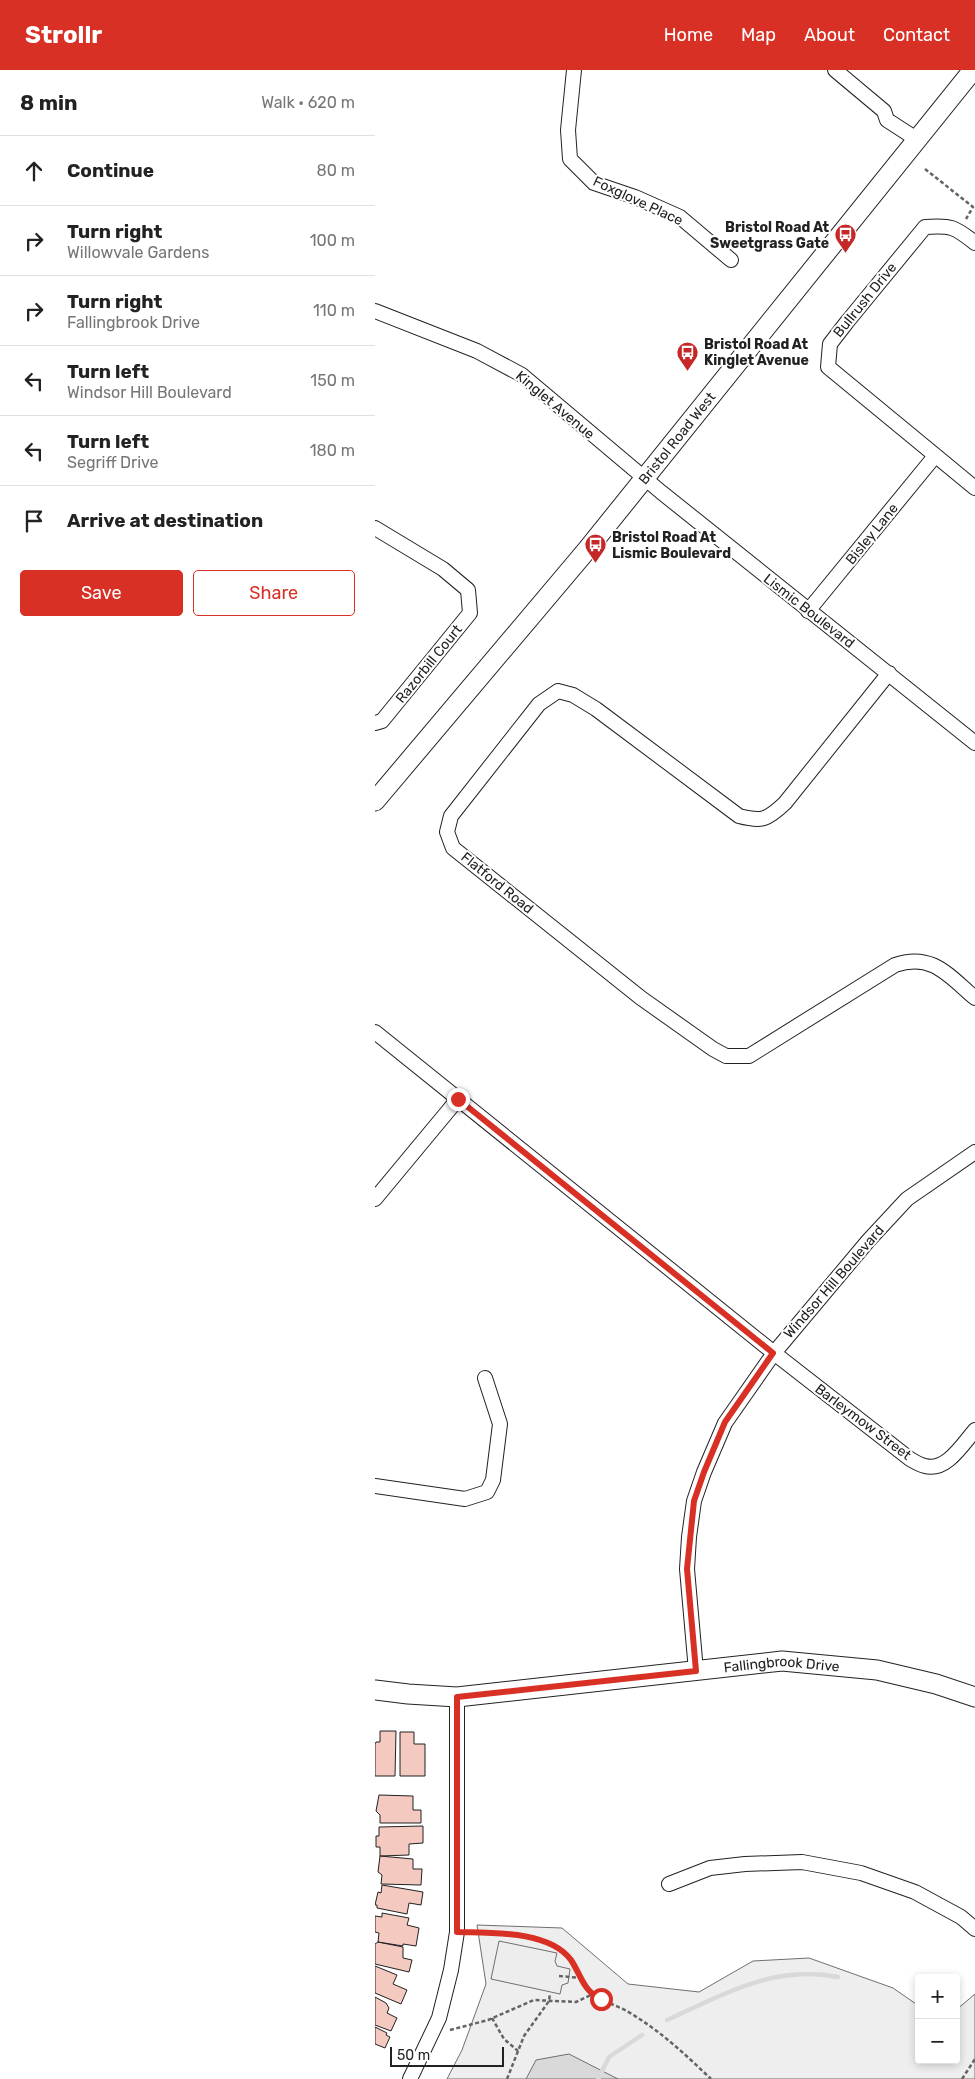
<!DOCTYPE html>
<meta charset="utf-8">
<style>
:root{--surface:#fff;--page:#f6f6f6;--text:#222;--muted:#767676;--line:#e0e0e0;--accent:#d93025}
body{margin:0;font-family:Rubik,sans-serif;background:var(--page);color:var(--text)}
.controls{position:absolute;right:15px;bottom:15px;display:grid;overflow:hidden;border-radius:5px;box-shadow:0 2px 8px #0003}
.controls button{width:45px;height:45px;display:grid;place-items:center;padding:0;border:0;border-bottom:1px solid var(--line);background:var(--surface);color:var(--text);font:25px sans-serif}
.scale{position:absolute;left:15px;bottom:12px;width:114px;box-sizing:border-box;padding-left:5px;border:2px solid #222;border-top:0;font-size:14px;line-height:18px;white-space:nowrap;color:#222;-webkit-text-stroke:4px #fff;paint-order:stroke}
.stop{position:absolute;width:15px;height:15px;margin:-11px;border:4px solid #d93025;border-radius:50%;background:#fff}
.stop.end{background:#d93025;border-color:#fff;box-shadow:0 1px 5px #0008}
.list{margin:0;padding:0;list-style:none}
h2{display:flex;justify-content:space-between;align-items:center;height:65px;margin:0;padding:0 20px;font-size:21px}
h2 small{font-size:16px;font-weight:400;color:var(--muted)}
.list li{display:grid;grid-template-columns:32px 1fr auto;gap:15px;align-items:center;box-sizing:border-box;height:70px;padding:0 20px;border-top:1px solid var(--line)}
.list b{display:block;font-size:19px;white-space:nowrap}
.list p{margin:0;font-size:16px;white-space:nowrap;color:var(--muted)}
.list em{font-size:16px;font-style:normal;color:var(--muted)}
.actions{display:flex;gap:10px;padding:15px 20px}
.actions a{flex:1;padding:11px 0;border:1px solid var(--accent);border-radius:5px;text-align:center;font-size:18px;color:var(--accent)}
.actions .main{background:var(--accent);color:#fff}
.icon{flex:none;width:28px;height:28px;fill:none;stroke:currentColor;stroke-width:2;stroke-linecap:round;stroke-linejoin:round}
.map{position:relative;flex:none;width:600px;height:2009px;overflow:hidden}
header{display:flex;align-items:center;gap:30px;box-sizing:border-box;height:70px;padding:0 25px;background:var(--accent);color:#fff}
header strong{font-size:24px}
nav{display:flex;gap:28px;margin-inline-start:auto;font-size:18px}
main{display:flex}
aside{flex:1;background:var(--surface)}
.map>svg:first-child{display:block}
.green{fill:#eee;stroke:#6f6f6f}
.parking{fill:#ededed;stroke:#6f6f6f}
.water{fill:#d9d9d9;stroke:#6f6f6f}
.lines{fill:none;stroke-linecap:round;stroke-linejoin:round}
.stream{stroke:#d9d9d9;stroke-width:4.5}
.building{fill:#f3c9c0;stroke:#222}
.street-casing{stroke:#222;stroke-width:16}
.secondary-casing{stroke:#222;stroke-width:21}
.path{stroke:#646464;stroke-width:2.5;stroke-dasharray:4 2.5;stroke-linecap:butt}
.street{stroke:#fff;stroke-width:14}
.secondary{stroke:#fff;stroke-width:19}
.route{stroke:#d93025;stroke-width:6}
.labels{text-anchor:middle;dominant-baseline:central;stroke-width:4;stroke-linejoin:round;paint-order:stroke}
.street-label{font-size:14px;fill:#222;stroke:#fff}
.poi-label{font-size:14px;font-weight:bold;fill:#222;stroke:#fff;text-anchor:start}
</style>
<header>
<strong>Strollr</strong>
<nav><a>Home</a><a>Map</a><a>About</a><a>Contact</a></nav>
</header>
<main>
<aside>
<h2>8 min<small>Walk · 620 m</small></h2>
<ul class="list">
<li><svg class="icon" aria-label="ahead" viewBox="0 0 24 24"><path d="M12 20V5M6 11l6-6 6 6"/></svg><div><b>Continue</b></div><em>80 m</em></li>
<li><svg class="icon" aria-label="right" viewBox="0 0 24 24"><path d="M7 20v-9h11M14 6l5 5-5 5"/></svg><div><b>Turn right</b><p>Willowvale Gardens</p></div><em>100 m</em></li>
<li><svg class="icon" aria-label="right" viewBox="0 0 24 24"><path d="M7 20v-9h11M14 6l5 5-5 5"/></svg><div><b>Turn right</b><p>Fallingbrook Drive</p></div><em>110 m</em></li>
<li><svg class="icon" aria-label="left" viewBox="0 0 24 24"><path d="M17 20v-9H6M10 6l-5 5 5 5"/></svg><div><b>Turn left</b><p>Windsor Hill Boulevard</p></div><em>150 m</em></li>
<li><svg class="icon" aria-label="left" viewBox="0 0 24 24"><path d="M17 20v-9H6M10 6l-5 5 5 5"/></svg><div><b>Turn left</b><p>Segriff Drive</p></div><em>180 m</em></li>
<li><svg class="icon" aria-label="arrive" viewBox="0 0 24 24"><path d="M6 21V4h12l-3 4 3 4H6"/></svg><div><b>Arrive at destination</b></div></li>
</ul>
<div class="actions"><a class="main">Save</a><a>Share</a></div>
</aside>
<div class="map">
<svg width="600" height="2009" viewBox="0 0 600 2009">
<rect width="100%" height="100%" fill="#fff"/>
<!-- green -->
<path class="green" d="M102 1855 187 1858 253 1914 324 1922 378 1891 434 1888 518 1918 544 1936V1990H581V1940L600 1924V2009H72L87 1980 111 1914Z"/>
<!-- parking -->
<path class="parking" d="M124 1871 182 1883 180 1891 182 1896 195 1899 193 1913 187 1915 185 1924 116 1909Z"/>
<!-- water -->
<path class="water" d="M194 1984 243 2009H151L161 1990Z"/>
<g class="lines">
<!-- stream -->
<path class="stream" d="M292 1950C348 1925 399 1894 463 1907
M223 2009 234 1987 267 1965"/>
</g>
<!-- building -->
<path class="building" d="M5 1661H21L20 1706H0V1674L1 1672H5Z
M25 1662H39V1674H50V1706H25Z
M4 1725 38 1726V1740H46V1753H5V1745L1 1741Z
M48 1756V1773L34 1774V1785L5 1786V1777H1V1766H4V1757Z
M5 1786 38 1789V1799H47L46 1815 6 1814 7 1805 3 1802Z
M7 1815 48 1822 46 1835 34 1833 32 1844 2 1838V1835H0L3 1822 6 1823Z
M7 1843 34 1848 32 1855 44 1858 41 1876 28 1874V1876L3 1872 4 1863 0 1862V1846L7 1847Z
M3 1872 28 1877V1888L37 1890 34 1902 0 1894V1874Z
M0 1896 22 1905 18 1914 32 1920 26 1934 0 1923Z
M0 1927 11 1933 14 1938 12 1943 22 1948 16 1961 0 1955Z
M0 1957 12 1963 11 1965 15 1967 10 1978 0 1974Z"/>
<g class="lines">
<defs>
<path id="street" d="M199 0 193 60 195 89 219 113 260 127 305 147 356 190
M460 0 509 41 512 50 543 70
M600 173C580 157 576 155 550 157L472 252 455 274 453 297 600 418
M0 241 102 281 147 305 286 422 600 673
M0 458 68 499 93 520 95 543 7 651 0 653
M433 541 560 386
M514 603 410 733C392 750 387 752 364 746L221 639 198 625 183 621 164 634 76 746 72 762 78 778 266 928 338 979 351 986H374L520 895C557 882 574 906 600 928
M0 962 399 1283 535 1389C540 1392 545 1395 550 1396 571 1402 588 1374 600 1360
M0 1129 83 1029
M0 1416 90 1429 112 1422 118 1410 125 1354 110 1308
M321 1601 312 1499 314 1467 319 1431 329 1402 350 1353 399 1283 493 1171 532 1129 600 1082
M294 1814 335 1798 370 1794 427 1792 486 1803 540 1822 586 1847 600 1859
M35 2009 64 1948 76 1900 82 1862V1627"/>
<g id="secondary">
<path id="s1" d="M0 731 211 481 598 0"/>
<path id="s2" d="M0 1620 33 1624 82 1627 407 1591 502 1600 561 1614 600 1627"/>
</g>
</defs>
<!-- street casing -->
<use href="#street" class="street-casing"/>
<!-- secondary casing -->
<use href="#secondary" class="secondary-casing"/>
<!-- path -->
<path class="path" d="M550 99 598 137 591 149
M97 1862C127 1863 176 1863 196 1891 203 1901 209 1913 216 1925
M184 1906 205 1908
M117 1948 129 1969 143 1981
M75 1960 113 1950 159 1930 201 1932 216 1925C226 1930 237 1934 248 1939 281 1957 309 1983 336 2009
M132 2009 149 1966 174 1931 175 1923
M587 2009 600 1989"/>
<!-- street -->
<use href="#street" class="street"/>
<!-- secondary -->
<use href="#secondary" class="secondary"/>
</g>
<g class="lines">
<!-- route -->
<path class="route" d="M83 1029 398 1283 350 1352 329 1402 319 1431 312 1499 321 1601 82 1627V1862C115 1863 174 1860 196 1890 206 1905 208 1921 226 1929"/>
</g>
<!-- icons -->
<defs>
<symbol id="bus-pin" viewBox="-11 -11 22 30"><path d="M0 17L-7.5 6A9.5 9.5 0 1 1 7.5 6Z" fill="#c62828" stroke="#fff"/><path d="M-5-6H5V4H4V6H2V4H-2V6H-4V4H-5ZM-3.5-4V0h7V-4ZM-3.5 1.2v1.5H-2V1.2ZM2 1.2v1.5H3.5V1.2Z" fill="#fff"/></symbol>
</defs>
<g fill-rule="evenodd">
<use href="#bus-pin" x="458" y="152" width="25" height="34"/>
<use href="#bus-pin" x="300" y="270" width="25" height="34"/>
<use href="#bus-pin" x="208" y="462" width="25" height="34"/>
</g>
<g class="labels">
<!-- street labels -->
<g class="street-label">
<text transform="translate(263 131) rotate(25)">Foxglove Place</text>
<text transform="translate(490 230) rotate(-51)">Bullrush Drive</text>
<text transform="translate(180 335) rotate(40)">Kinglet Avenue</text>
<text stroke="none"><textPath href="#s1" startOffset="472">Bristol Road West</textPath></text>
<text transform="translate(497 464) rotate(-51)">Bisley Lane</text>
<text transform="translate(434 541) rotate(38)">Lismic Boulevard</text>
<text transform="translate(54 594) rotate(-51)">Razorbill Court</text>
<text transform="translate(122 813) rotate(39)">Flatford Road</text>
<text transform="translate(459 1212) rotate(-49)">Windsor Hill Boulevard</text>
<text transform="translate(488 1352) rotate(37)">Barleymow Street</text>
<text stroke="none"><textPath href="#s2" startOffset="409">Fallingbrook Drive</textPath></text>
</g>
<!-- poi labels -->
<g class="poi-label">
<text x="454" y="157" text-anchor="end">Bristol Road At<tspan x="454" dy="16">Sweetgrass Gate</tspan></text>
<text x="329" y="274">Bristol Road At<tspan x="329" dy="16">Kinglet Avenue</tspan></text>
<text x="237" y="467">Bristol Road At<tspan x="237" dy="16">Lismic Boulevard</tspan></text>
</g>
</g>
</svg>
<div class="controls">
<button>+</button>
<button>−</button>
</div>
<div class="scale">50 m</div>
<div class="stop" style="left:226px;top:1929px"></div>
<div class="stop end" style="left:83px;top:1029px"></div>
</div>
</main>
